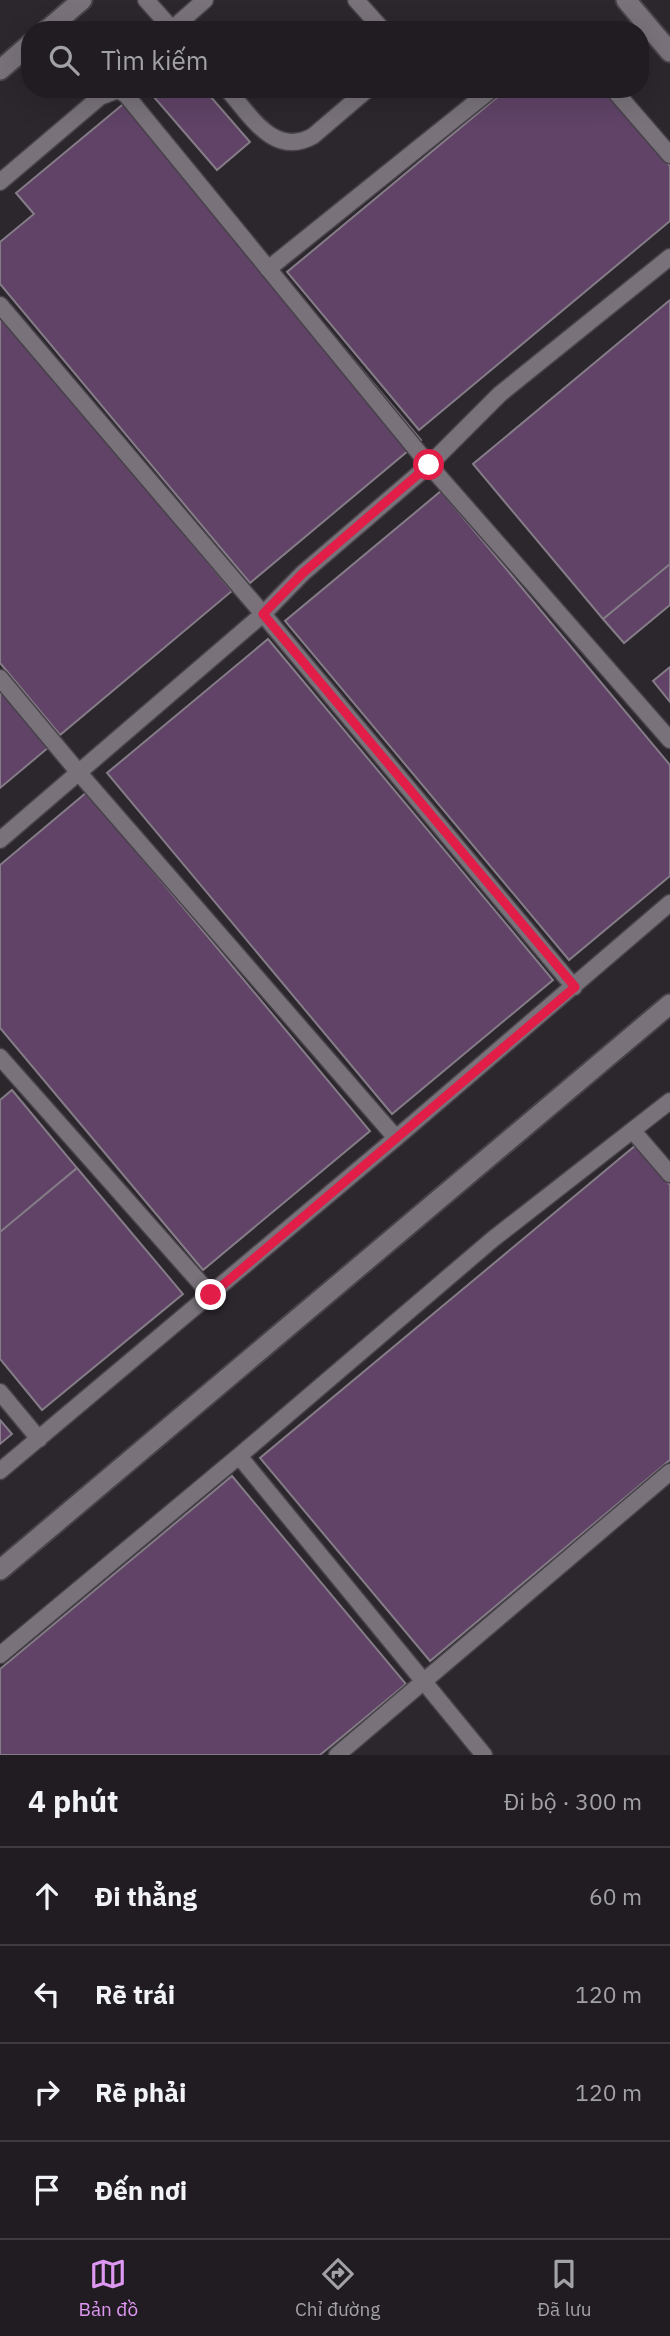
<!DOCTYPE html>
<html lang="vi">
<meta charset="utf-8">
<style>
:root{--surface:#211c22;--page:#29252a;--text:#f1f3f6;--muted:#a2a1a5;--line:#3e3a40;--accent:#de98f2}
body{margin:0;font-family:"IBM Plex Sans",sans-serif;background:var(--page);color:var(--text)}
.stop{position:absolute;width:21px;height:21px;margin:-16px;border:5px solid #e11d48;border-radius:50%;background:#fff}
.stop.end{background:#e11d48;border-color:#fff;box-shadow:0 2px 7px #0008}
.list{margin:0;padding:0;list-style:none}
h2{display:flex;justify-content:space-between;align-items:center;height:91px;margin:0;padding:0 28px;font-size:30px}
h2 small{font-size:23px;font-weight:400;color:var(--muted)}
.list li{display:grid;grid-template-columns:46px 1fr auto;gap:21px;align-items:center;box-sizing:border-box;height:98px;padding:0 28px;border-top:2px solid var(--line)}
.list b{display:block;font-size:26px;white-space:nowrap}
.list em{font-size:23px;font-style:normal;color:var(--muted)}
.icon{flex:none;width:38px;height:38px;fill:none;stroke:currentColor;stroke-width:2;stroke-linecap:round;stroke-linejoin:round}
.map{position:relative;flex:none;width:670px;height:1755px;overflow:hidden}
.search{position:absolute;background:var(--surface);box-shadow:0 7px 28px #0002;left:21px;right:21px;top:21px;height:77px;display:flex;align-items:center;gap:18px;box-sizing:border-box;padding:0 24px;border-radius:28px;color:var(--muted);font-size:26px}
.sheet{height:483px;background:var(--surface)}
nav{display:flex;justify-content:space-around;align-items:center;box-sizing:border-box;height:98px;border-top:2px solid var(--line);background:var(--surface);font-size:19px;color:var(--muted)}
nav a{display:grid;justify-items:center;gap:4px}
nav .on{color:var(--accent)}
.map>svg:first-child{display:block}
.building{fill:#604367;stroke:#847c86;stroke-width:2}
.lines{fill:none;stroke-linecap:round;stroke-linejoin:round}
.service-casing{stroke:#474349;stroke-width:19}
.minor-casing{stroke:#474349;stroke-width:23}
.service{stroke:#79727b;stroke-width:16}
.minor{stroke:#79727b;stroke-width:19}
.route{stroke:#e11d48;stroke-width:9}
</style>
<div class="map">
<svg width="670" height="1755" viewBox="0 0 670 1755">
<rect width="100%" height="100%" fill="#2c262d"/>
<!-- building -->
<path class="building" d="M147 89H204L250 142 217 170Z
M507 89H605L670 166V221L419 430 287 272Z
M133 96 421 440 250 583 0 284V242L34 214 16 193Z
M670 300V564L603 619 473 464Z
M0 314 232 591 60 735 0 663Z
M441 491 670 765V876L569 960 285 621Z
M670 564V605L624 643 603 619Z
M268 639 553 980 392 1114 107 773Z
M670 667V702L653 681Z
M0 689 49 747 0 788Z
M87 792 370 1131 203 1270 0 1028V865Z
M12 1090 77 1168 0 1232V1100Z
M636 1145 670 1185V1460L430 1661 260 1458Z
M77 1168 183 1294 42 1410 0 1359V1232Z
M0 1420 12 1434 0 1444Z
M232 1476 406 1684 320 1755H0V1669Z"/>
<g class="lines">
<defs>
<path id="service" d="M146 0 173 30
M356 0 383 30
M172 29 205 0
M227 89C250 115 274 158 313 136L368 89
M613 89 670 155
M0 182 100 97 118 90 126 95 429 465 670 740
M268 269 492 89
M0 305 263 614 574 987
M0 678 80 774 396 1138
M0 840 263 614 303 573 429 465 500 394 670 257
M0 1057 211 1295
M633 1131 670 1174
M0 1392 39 1439
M239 1456 484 1755
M0 1471 396 1138 670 903
M0 1655 239 1456 493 1239 670 1101
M337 1755 670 1472"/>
<path id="minor" d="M626 0 670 52
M47 30 82 0
M0 70 30 44
M0 1570 670 1004"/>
</defs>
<!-- service casing -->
<use href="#service" class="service-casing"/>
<!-- minor casing -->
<use href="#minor" class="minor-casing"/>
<!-- service -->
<use href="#service" class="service"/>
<!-- minor -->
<use href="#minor" class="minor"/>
</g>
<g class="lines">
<!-- route -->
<path class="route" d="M211 1295 575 987 263 614 303 573 429 465"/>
</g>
</svg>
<div class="stop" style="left:429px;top:465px"></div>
<div class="stop end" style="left:211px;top:1295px"></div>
<div class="search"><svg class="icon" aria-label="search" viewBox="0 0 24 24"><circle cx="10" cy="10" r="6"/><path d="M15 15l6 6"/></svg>Tìm kiếm</div>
</div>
<section class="sheet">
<h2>4 phút<small>Đi bộ · 300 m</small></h2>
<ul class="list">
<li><svg class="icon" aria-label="ahead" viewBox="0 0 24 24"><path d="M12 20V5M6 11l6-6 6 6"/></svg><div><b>Đi thẳng</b></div><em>60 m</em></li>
<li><svg class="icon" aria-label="left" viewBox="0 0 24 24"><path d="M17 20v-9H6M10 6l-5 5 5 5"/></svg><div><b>Rẽ trái</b></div><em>120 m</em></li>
<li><svg class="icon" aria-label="right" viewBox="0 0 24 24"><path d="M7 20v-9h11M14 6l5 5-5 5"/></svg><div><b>Rẽ phải</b></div><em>120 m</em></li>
<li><svg class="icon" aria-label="arrive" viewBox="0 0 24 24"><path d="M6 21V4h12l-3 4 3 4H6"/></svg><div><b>Đến nơi</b></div></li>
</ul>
</section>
<nav>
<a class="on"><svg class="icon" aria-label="map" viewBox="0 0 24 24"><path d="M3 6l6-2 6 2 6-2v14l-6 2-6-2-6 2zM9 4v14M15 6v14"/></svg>Bản đồ</a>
<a><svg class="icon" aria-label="directions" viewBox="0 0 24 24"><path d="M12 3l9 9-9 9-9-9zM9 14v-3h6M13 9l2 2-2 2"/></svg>Chỉ đường</a>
<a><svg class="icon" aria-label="saved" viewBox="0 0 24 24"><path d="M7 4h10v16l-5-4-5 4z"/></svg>Đã lưu</a>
</nav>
